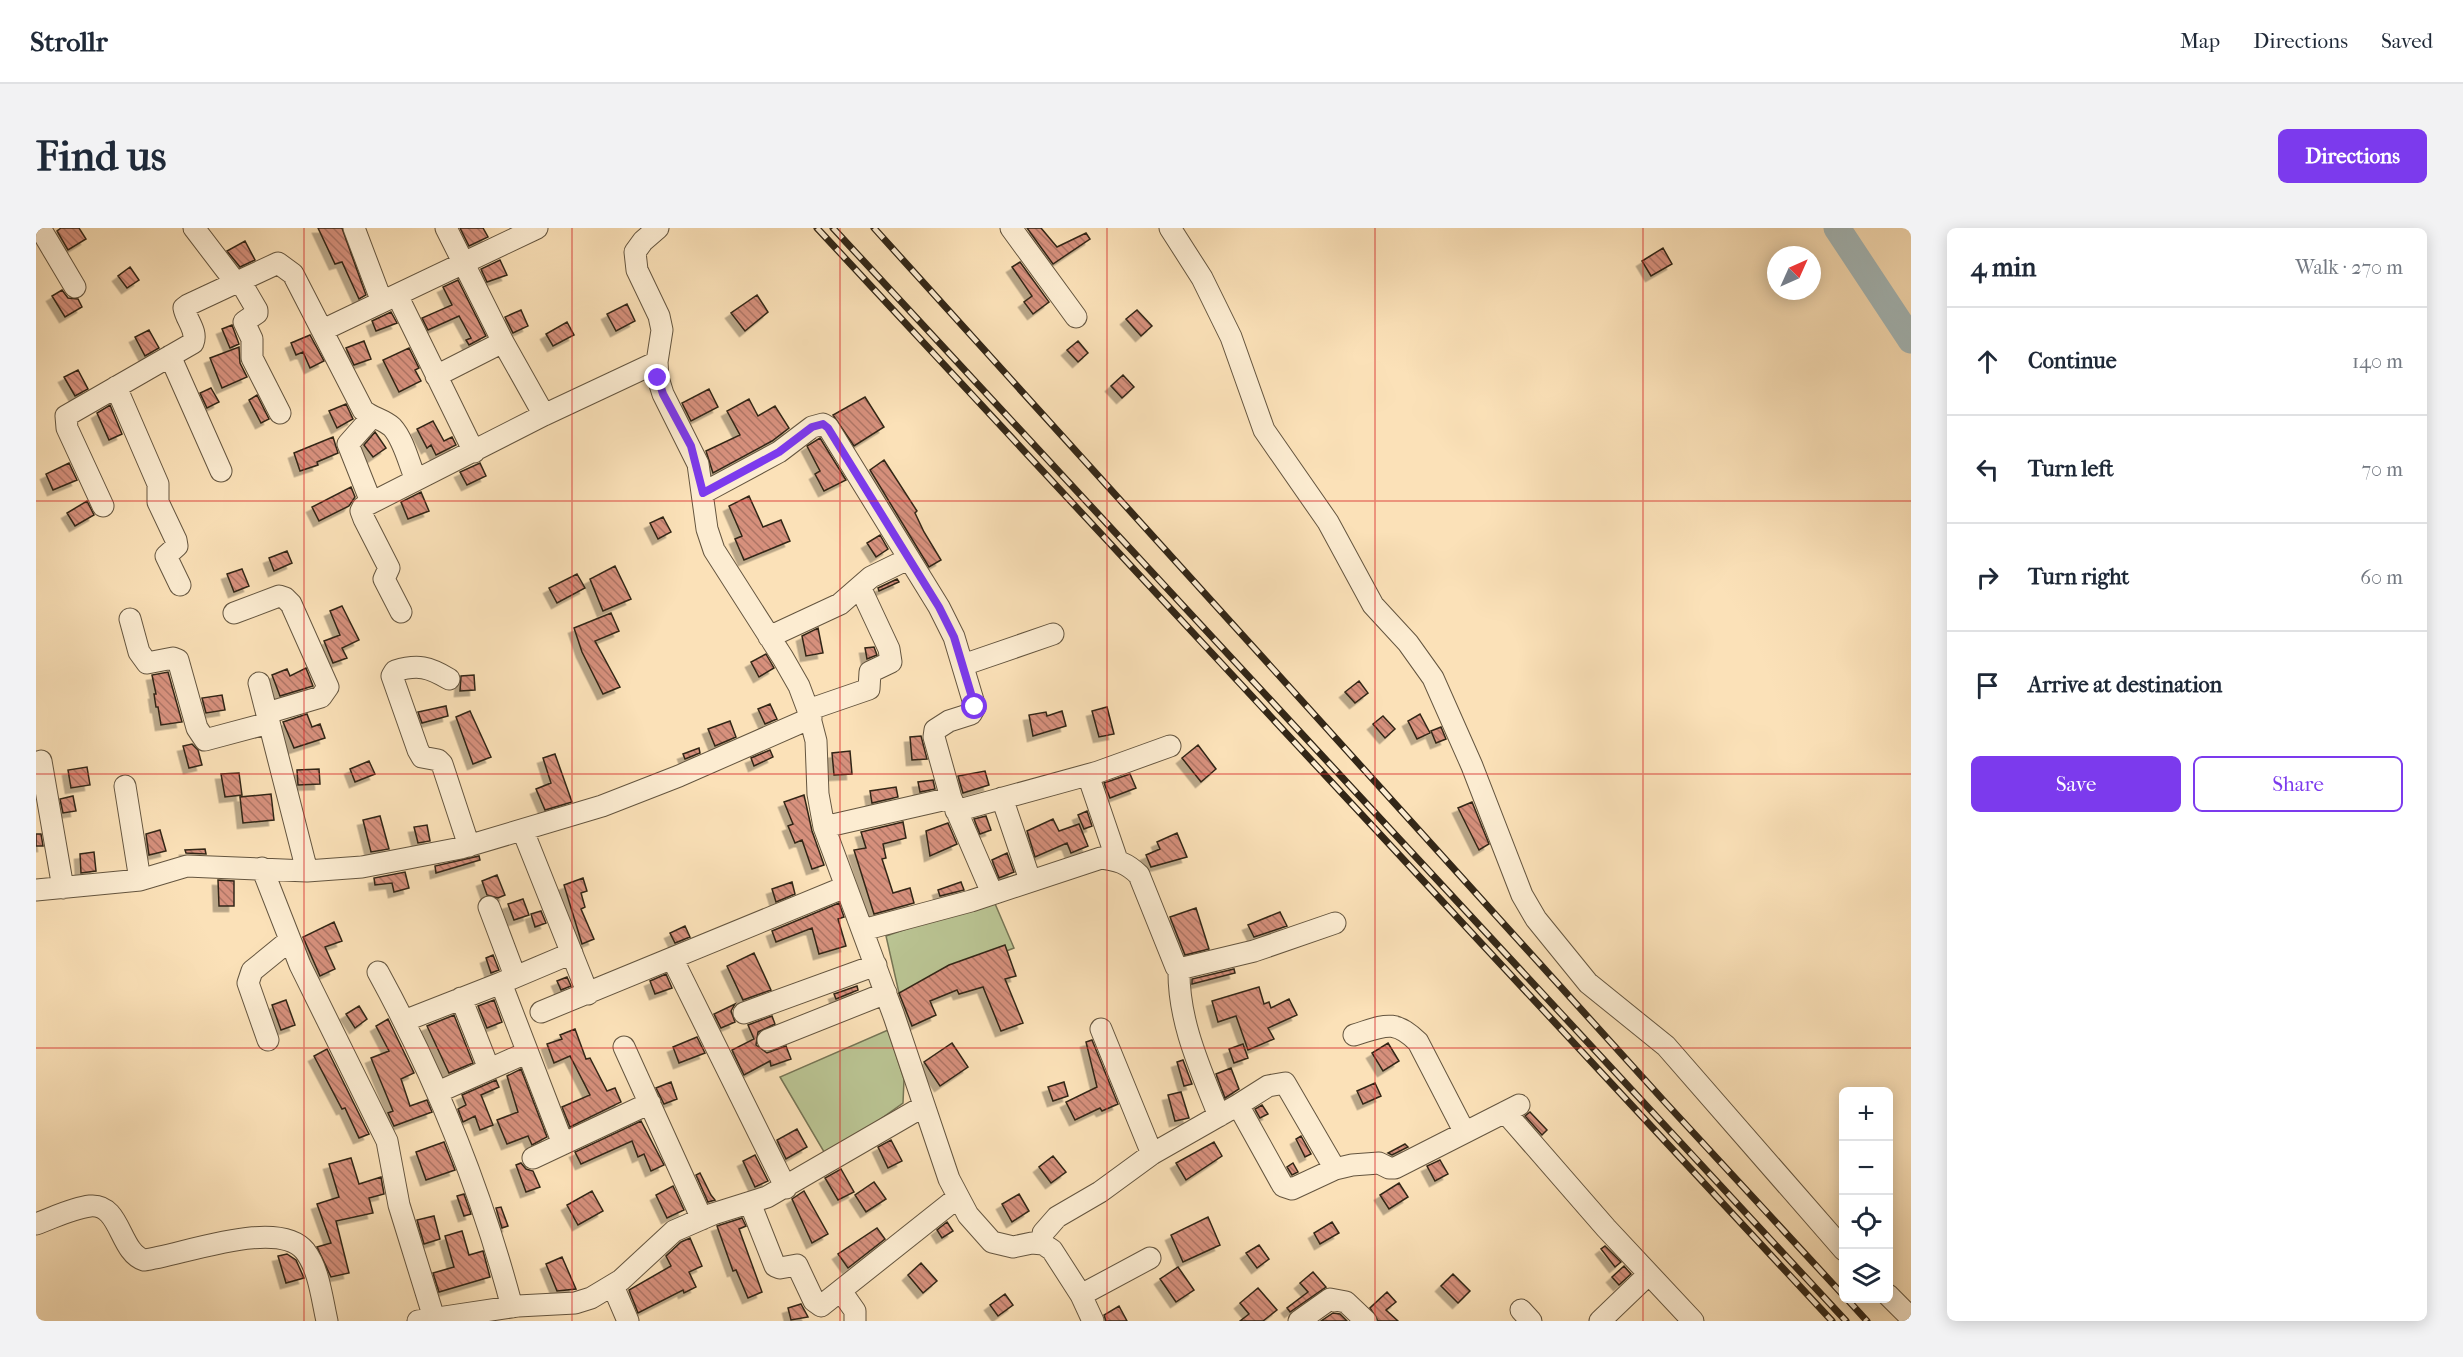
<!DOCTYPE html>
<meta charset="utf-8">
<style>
:root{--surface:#fff;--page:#f2f2f3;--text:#1f2937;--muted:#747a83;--line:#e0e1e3;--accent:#7c3aed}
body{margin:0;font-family:"IM FELL French Canon",serif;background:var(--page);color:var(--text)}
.controls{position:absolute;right:18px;bottom:18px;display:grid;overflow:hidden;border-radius:9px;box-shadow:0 3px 15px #0003}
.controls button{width:54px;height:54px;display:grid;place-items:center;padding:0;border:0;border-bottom:2px solid var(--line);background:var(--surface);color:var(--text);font:30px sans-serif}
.compass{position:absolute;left:1731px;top:18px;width:54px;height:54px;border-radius:50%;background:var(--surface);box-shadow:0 3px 15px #0003;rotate:45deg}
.stop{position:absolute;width:18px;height:18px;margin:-14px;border:4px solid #7c3aed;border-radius:50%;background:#fff}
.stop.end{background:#7c3aed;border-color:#fff;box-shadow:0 2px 6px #0008}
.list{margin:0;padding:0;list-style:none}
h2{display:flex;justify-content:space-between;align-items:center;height:78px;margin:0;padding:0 24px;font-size:26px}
h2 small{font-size:20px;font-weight:400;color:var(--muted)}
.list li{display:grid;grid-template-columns:39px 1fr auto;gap:18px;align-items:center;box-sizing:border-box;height:108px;padding:0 24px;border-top:2px solid var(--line)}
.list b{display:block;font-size:22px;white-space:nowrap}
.list em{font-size:20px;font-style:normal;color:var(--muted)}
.actions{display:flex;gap:12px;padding:18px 24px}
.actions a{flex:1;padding:14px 0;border:2px solid var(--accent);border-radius:9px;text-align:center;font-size:21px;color:var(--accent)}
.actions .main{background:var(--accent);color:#fff}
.icon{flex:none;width:33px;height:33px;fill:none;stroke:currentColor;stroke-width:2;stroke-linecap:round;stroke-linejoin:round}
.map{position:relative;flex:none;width:1875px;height:1093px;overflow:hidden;border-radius:9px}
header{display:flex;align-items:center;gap:36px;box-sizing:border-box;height:84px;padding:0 30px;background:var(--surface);border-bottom:2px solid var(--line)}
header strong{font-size:28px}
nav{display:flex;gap:33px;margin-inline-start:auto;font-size:21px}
.intro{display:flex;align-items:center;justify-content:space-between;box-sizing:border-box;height:144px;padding:0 36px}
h1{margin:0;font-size:42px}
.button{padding:15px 27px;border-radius:9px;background:var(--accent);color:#fff;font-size:21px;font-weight:700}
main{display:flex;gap:36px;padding:0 36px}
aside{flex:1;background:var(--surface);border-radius:9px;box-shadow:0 3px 15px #0003}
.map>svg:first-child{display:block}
.grass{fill:#bac493;stroke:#767555;stroke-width:1.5}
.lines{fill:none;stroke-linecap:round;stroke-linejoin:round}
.river{stroke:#a5babb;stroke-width:27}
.building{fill:url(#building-back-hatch);stroke:#322617;stroke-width:1.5;filter:url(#shadow)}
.minor-casing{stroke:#64553f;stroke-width:23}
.minor{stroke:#fcecd1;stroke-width:21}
.rail-casing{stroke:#322617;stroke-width:7}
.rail{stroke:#fcecd1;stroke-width:4.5;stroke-dasharray:14;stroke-linecap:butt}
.route{stroke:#7c3aed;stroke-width:8}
.grid{fill:none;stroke:#d62828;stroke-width:1.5;stroke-opacity:0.55}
</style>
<header>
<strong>Strollr</strong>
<nav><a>Map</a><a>Directions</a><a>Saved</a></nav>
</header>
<div class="intro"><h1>Find us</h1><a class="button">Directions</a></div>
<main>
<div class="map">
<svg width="1875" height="1093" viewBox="0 0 1875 1093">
<defs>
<pattern id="building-back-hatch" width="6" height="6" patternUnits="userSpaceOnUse" patternTransform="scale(1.5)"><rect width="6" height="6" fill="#d6907c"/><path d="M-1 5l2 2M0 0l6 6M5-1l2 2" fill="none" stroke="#ae7565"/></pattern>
<filter id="shadow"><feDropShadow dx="-5.5" dy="5.5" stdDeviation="0" flood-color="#0004"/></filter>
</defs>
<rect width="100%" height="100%" fill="#fbe1b8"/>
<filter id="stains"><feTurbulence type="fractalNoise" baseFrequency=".00333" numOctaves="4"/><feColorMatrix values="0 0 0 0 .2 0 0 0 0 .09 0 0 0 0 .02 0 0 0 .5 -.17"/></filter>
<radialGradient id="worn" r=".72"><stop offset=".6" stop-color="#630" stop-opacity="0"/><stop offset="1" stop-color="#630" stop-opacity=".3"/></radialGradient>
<!-- grass -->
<path class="grass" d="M957 671 978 720 863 765 850 708Z
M852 802 868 851 867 875 791 929 744 849Z"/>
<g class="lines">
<!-- river -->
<path class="river" d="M1801 0 1875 112"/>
</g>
<!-- building -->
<path class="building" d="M25 0H43L50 11 32 22 21 3Z
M282 0H306L330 67 323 71 306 34 299 36Z
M424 0H447L452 9 433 18Z
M991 0H1005L1021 19 1050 5 1054 11 1017 36Z
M209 13 219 32 204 39 191 23Z
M1627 20 1636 36 1615 48 1606 33Z
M464 32 471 47 451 54 445 41Z
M984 34 1013 74 997 86 988 74 996 68 976 39Z
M94 39 103 52 91 60 82 48Z
M422 52 450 108 433 117 430 112 435 110 423 88 392 102 386 90 416 77 407 59Z
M26 62 32 70 42 71 46 79 29 89 16 68Z
M721 67 732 84 709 103 695 85Z
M591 76 599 93 580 103 571 86Z
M485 82 492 98 477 105 469 89Z
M1101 82 1116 98 1105 108 1090 91Z
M355 84 361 95 340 103 336 93Z
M531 94 538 107 517 118 510 106Z
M196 97 203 116 194 120 186 101Z
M113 102 123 120 109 128 99 109Z
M274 107 288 133 274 140 267 124 260 127 255 115Z
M328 113 335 131 318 137 310 120Z
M1042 113 1052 125 1042 134 1031 122Z
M203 119 204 135 211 149 186 160 174 130Z
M373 120 383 140 379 142 385 153 363 164 347 132Z
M42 142 52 161 39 168 28 149Z
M1087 147 1098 159 1086 170 1075 158Z
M175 160 183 174 171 180 164 165Z
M673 161 682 179 655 193 646 175Z
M221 167 233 191 225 195 213 172Z
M829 169 848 199 818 218 797 187Z
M713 171 722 188 739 178 753 200 736 213 677 245 670 223 704 207 691 183Z
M310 176 317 191 301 200 293 183Z
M74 177 86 206 73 212 61 185Z
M397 193 408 213 416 209 420 217 400 227 395 217 391 220 381 201Z
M339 204 350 220 337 229 328 217Z
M297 209 302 225 281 234 282 237 264 243 258 225Z
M784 210 810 252 788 263 779 246 784 243 771 218Z
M848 232 881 283 879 285 888 304 905 332 893 339 834 242Z
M33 235 41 252 17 262 10 246Z
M444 235 450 248 431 257 424 244Z
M315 259 319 269 313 278 283 293 276 279Z
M385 264 393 283 372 291 365 274Z
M713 268 727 299 745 292 754 313 708 332 699 311 706 308 693 278Z
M51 273 58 287 39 298 31 285Z
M627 289 635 304 622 311 614 295Z
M844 307 852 321 840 329 831 315Z
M251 323 256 335 238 343 233 330Z
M579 338 595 371 567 383 554 351Z
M206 341 213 358 198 364 191 346Z
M541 346 549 360 521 375 513 360Z
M861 351 863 354 843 363 842 360Z
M306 378 323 412 306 420 311 430 297 435 288 413 304 407 294 383Z
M575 385 583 403 559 413 584 459 567 466 546 424 538 400Z
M782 400 787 425 770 428 766 408Z
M838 419 841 427 831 431 829 420Z
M730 426 738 440 723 449 715 434Z
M270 440 277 458 244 468 236 447 251 441 254 448Z
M132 444 146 494 125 497 122 479H120L118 466H120L116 447Z
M438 447 439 462 424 463 425 448Z
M1323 453 1332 465 1319 475 1309 464Z
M186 467 189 482 170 485 166 470Z
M734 476 741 491 729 496 722 481Z
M410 478 412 488 386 495 382 484Z
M1071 479 1078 506 1063 509 1056 483Z
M434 483 455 529 437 536 420 489Z
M1026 483 1030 498 997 508 993 487 1010 484 1011 488Z
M271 486 276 499 284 496 289 510 258 520 247 494Z
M1384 486 1394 505 1381 511 1372 493Z
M1347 488 1359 501 1349 510 1337 496Z
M694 493 700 509 679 518 672 501Z
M1405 499 1410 511 1400 515 1395 503Z
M885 508 891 531 876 532 874 509Z
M156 516 162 522 166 537 153 540 147 518Z
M1162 517 1180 541 1165 554 1146 530Z
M663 520 664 525 649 531 647 526Z
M734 522 737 529 718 538 715 530Z
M814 523 816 546 798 547 796 525Z
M519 526 536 574 509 582 500 561 515 555 507 530Z
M333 533 339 546 319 554 314 541Z
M51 539 54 557 35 560 32 542Z
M283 541 284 556 262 557 261 542Z
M949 543 953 557 927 565 922 548Z
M203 545 206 567 189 569 185 546Z
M1094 546 1100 560 1074 570 1068 555Z
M897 552 899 561 884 564 882 554Z
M860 559 862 569 836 575 834 563Z
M235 566 238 592 207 595 204 569Z
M768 567 776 603 788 637 776 641 766 612 759 615 752 598 757 596 748 574Z
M37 568 40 583 27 585 24 571Z
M1436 574 1453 616 1443 622 1422 580Z
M1051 583 1056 598 1048 601 1042 587Z
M344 588 353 621 335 624 327 592Z
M950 588 955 602 944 606 938 591Z
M1017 591 1023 603 1043 596 1052 618 1035 625 1031 615 999 629 991 603Z
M867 594 870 610 847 616 850 630 846 631 857 665 874 660 878 675 838 686 818 622 830 620 825 604Z
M912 595 921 616 894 628 890 603Z
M391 597 394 613 382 615 378 599Z
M124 602 130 623 113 627 110 606Z
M1141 605 1151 629 1115 639 1110 627 1124 621 1121 614Z
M0 606H5L7 618H0Z
M169 621 170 626 150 625 149 622Z
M58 624 60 643 45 645 44 626Z
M971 625 978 644 963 650 956 632Z
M443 628 444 632 400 645 399 638Z
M369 644 373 660 358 664 356 655 339 657 338 650Z
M461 647 469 667 462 670 451 667 446 653Z
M547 650 551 663 545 665 549 679 545 681 558 711 546 716 528 657Z
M182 652 198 653V678H183Z
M756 654 759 666 740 674 736 661Z
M925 654 928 662 904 668 902 662Z
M487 671 493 687 478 692 472 676Z
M803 675 808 689 802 691 810 718 783 726 776 700 740 714 736 703Z
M1160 680 1173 721 1149 727 1134 689Z
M505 683 510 695 499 699 495 686Z
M1244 684 1251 698 1218 709 1212 697Z
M298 694 306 713 289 719 299 741 284 748 267 709Z
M649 698 654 709 639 715 634 705Z
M969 717 980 748 969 751 987 795 965 803 947 759 923 766 921 762 894 773 900 787 876 798 863 765 913 737Z
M718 725 735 762 707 772 691 738Z
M457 727 463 742 455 745 450 730Z
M1198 741 1199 745 1156 756V751Z
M630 746 636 760 619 766 614 753Z
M531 749 535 758 525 762 521 753Z
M821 758 822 762 800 771 798 766Z
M1223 759 1228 776 1233 774 1235 780 1253 771 1261 787 1232 800 1238 811 1212 822 1200 788 1182 794 1176 773Z
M250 772 259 797 245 802 236 777Z
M458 772 466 794 451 800 442 778Z
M699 776 695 783 699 794 685 800 678 786Z
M323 778 331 791 319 800 310 786Z
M418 787 437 835 413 845 391 798Z
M736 788 739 796 722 804 720 817 731 825 750 818 755 831 735 838 734 833 708 847 696 822 718 811 712 797Z
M352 791 378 845 365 851 374 878 391 872 396 884 358 898 352 885 357 883 335 830 353 823 340 798Z
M539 801 550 831 554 830 571 863 579 860 585 874 534 899 526 879 554 867 534 828 518 835 511 816 526 811 524 807Z
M661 809 669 825 643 835 637 819Z
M1056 812 1082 876 1066 883 1064 880 1039 892 1030 874 1061 859 1050 814Z
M916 815 932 839 904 858 888 834Z
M1352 815 1363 833 1347 843 1336 825Z
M1207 816 1212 830 1198 835 1193 821Z
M291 821 333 906 323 910 309 880 306 881 278 828Z
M1147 832 1156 856 1148 858 1141 834Z
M1195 840 1203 861 1189 870 1180 846Z
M485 841 511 909 496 917 492 908 471 916 461 892 482 884 471 848Z
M460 852 463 859 445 867 457 897 444 902 439 888 427 894 422 881 430 877 426 867Z
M635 854 641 871 628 876 620 860Z
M1028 854 1032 868 1017 873 1012 859Z
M1339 855 1345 868 1327 876 1321 863Z
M1145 864 1153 890 1139 893 1132 867Z
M1226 877 1232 886 1224 890 1219 881Z
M1494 884 1511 902 1506 907 1489 888Z
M605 893 628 937 615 943 608 926 602 929 596 913 545 936 539 924Z
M761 901 771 919 750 931 741 912Z
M1265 908 1275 926 1269 929 1260 911Z
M855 912 866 933 852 940 842 919Z
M408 914 419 942 390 952 380 924Z
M1178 914 1186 928 1150 952 1140 935Z
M1369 916 1372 919 1356 927 1352 925Z
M719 927 732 953 719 959 707 933Z
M1017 928 1030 944 1015 955 1003 939Z
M315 930 323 956 345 949 348 966 333 970 337 985 300 993 313 1045 295 1049 281 1019 295 1015 281 976 303 969 293 936Z
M1404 932 1412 946 1399 953 1391 938Z
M485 935 490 941 497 943 504 959 490 964 480 937Z
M1257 935 1262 944 1256 947 1251 939Z
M805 941 818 964 802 972 789 950Z
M664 945 675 967 679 972 672 974 660 947Z
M838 954 850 971 830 984 819 967Z
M1363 955 1372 969 1353 981 1344 967Z
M637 958 648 982 631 990 620 967Z
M556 963 567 983 542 997 531 977Z
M768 963 792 1006 776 1015 756 971Z
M428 966 435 986 428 988 421 968Z
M983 966 993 983 976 994 966 976Z
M465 979 472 998 466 1000 460 980Z
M398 988 404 1011 388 1016 381 992Z
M1172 989 1184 1017 1147 1034 1135 1007Z
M706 990 710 998 703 1001 726 1064 712 1070 700 1042 697 1043 681 998Z
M911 994 917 1003 906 1010 901 1002Z
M1296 994 1303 1005 1284 1016 1278 1005Z
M841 1000 849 1011 812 1040 802 1026Z
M426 1003 433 1027 447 1023 454 1049 403 1064 397 1045 418 1039 409 1008Z
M654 1010 666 1038 653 1044 660 1059 648 1065 647 1062 602 1085 593 1062 635 1038 630 1028 645 1014Z
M1223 1017 1233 1031 1221 1040 1210 1025Z
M1569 1018 1585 1034 1579 1039 1565 1021Z
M251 1026 260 1032 268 1050 250 1055 242 1028Z
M526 1029 540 1061 521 1063 510 1036Z
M885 1035 901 1053 887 1065 872 1047Z
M1588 1038 1595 1046 1583 1057 1576 1049Z
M1142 1039 1158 1062 1140 1074 1124 1051Z
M1277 1044 1290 1059 1254 1084 1251 1080 1272 1064 1264 1055Z
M1417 1046 1434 1063 1422 1075 1405 1058Z
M1222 1060 1241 1082 1227 1093H1204L1213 1086 1204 1075Z
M1351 1064 1360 1074 1350 1082 1362 1093H1342L1334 1080Z
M969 1066 977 1077 962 1088 954 1077Z
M765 1076 772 1089 755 1092 752 1080Z
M1083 1078 1091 1093H1070L1068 1087Z
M1297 1085 1304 1086 1311 1093H1285Z"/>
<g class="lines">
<defs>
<path id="minor" d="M4 0 39 59
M158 0 200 55
M318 0 346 74
M410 0 467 114 508 187
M622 0 607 13 599 24 601 42 623 88 626 102 621 134 622 150 627 166 662 236 671 301 678 322 747 430 763 458 772 482 780 513 782 566 788 599 858 788 913 951 932 987 956 1014 977 1019 996 1015 1007 1016 1016 1022 1045 1067 1057 1093
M975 0 1040 89
M1134 0 1166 50 1195 109 1228 202 1292 294 1337 377 1372 415 1397 450 1436 538 1486 667 1500 691 1552 755 1630 818 1808 1022
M204 53 221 82V85L208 94 216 111V130L244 185
M361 67 438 224
M287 102 501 0
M134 128 185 243
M400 148 467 114
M80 159 122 256V274L140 312 141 318 130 328 144 357
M335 190 312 216 335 274
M667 265 743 224 776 199 787 196 792 199 903 379 918 409 939 479 935 486 913 493 899 502 898 509 915 570 956 665
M67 278 31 200 30 188 157 115C162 103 150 92 148 80L152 77 242 35 257 46 327 182C336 190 347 191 356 199 368 212 373 236 380 252
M365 384 348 351 353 340 328 291 325 283 327 279 508 187 621 134
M198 385 243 368 249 370 255 376 292 459 285 469 231 485
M94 391 103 424 111 435 137 430 142 432 161 500 169 512 233 495
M733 409 804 376 835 349 872 331
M927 437 1017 406
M413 451C393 439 382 436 359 443L356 448 382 522 386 529 402 532 406 536 433 618
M223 455 271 643
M772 482 833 461 834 444 855 434 853 421 824 359
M5 533 27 660
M1052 547 1081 632
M89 558 104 652
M966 570 994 652
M920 583 1062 544 1134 518
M788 599 915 570
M487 603 552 766
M226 640 264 737 351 913 363 977 398 1090
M0 662 104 652 151 638 271 643 326 639 425 620 566 578 643 548 775 490
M453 679 479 748
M827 702 935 673 1065 630C1081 632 1091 635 1103 647L1140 739 1143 741 1218 723 1299 695
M637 732 750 960
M1143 741C1142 793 1164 840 1183 888
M342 744C400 850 445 962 476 1079
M425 770 453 841
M505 784 809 659
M708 785 840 737
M368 793 465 755
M1065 801 1116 926
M1318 807C1348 798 1358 790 1382 814L1428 903
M232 812 212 755 216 743 254 712
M732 812 850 765
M588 819 666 991
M402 864 490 825
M1202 877 1232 858 1249 855 1299 941
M1469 884 1570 1000 1657 1093
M527 916 465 755 536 725
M497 930 614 875
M714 975 739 1038 744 1040 761 1037 778 1073 785 1078 921 970
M0 996C17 990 36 980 54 978 85 975 83 1024 108 1032 144 1028 242 989 269 1023 283 1041 286 1071 291 1093
M1007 1016V1005L1021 989 1064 964 1116 926 1202 877 1247 958 1256 961 1299 941 1316 937 1343 935 1353 940H1359L1483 877
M577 1058 592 1093
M805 1063 819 1083V1093
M1045 1067 1114 1030
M1852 1067 1875 1090
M1485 1082 1495 1093
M382 1093 482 1078 539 1075 555 1070 585 1052 638 1003 677 986 731 969 888 878
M1263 1093 1294 1071 1310 1074 1330 1093
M1564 1093 1613 1046"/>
</defs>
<!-- minor casing -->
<use href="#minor" class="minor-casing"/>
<!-- minor -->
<use href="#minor" class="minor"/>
<defs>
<path id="rail" d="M781 0 1796 1093
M797 0 1810 1093
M838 0 1628 873 1808 1068
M1810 1070 1831 1093"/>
</defs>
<!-- rail casing -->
<use href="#rail" class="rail-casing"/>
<!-- rail -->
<use href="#rail" class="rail"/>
</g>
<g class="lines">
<!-- route -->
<path class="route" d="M622 150 627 166 655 218 667 265 743 224 776 199 787 196 792 200 903 379 918 409 939 479"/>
</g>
<!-- grid -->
<path class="grid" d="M268 0V1093M536 0V1093M804 0V1093M1071 0V1093M1339 0V1093M1607 0V1093M0 273H1875M0 546H1875M0 820H1875"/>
<rect width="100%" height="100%" filter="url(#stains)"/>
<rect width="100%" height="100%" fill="url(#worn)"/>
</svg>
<div class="controls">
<button>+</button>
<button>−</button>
<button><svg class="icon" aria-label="locate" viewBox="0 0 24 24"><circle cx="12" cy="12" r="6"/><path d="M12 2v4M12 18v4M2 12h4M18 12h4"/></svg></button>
<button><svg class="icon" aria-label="layers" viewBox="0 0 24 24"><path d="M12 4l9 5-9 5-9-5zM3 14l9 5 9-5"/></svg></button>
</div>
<svg class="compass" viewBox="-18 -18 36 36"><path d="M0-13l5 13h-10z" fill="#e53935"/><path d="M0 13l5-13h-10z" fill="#747a83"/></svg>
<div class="stop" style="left:939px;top:479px"></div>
<div class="stop end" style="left:622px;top:150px"></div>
</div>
<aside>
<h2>4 min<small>Walk · 270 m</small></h2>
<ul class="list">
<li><svg class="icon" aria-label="ahead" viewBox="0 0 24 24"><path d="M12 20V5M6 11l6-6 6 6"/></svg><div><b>Continue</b></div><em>140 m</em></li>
<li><svg class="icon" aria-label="left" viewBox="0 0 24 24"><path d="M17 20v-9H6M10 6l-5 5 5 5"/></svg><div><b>Turn left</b></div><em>70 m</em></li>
<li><svg class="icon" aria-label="right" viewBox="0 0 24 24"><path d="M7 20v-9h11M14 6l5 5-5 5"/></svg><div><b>Turn right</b></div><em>60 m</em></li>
<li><svg class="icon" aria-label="arrive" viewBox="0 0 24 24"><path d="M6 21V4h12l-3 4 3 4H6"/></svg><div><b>Arrive at destination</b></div></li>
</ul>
<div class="actions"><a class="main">Save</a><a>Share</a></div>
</aside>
</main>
